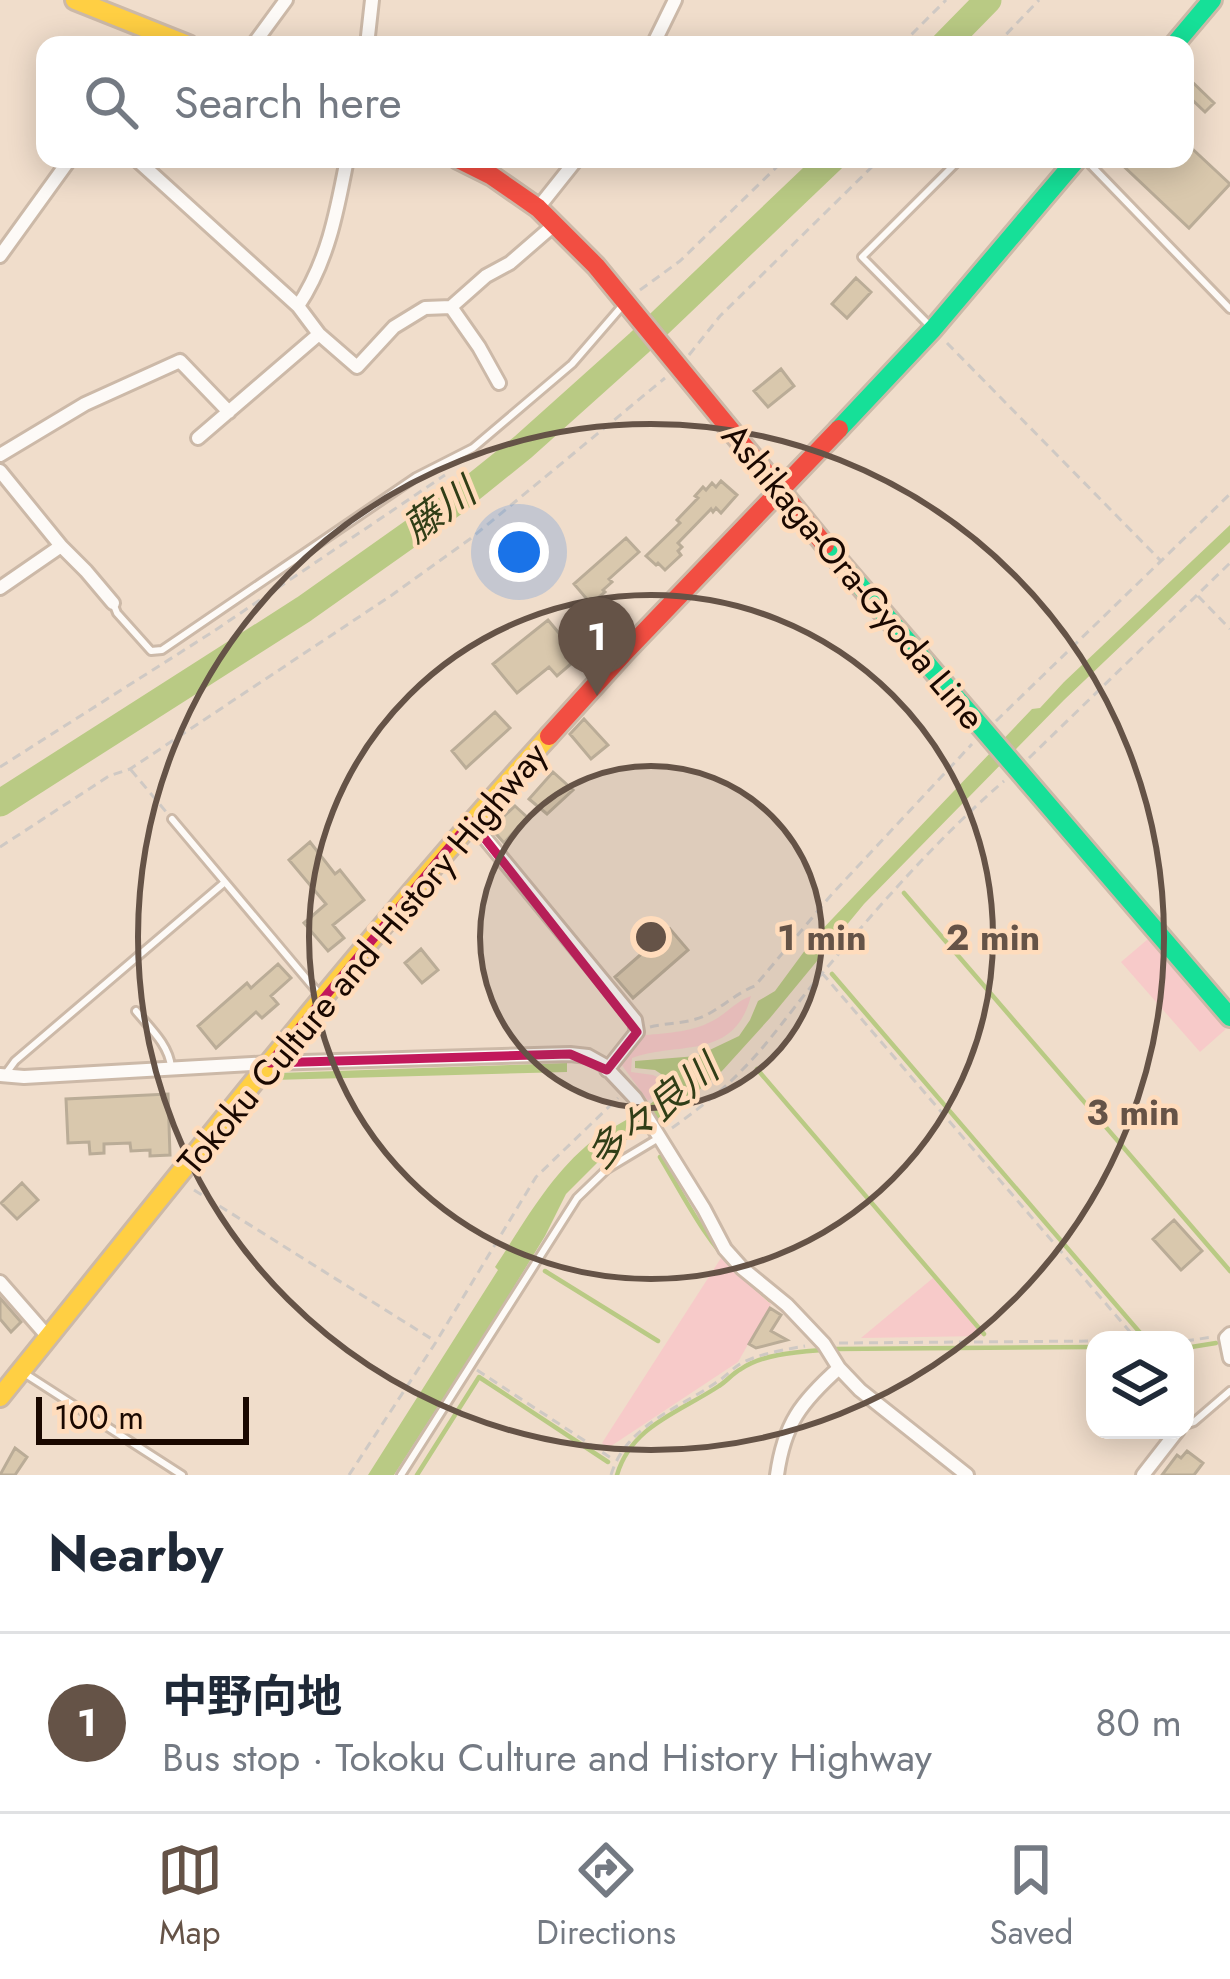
<!DOCTYPE html>
<meta charset="utf-8">
<style>
:root{--surface:#fff;--page:#f2f2f3;--text:#1f2937;--muted:#747a83;--line:#e0e1e3;--accent:#655347}
body{margin:0;font-family:Jost,"Noto Sans JP",sans-serif;background:var(--page);color:var(--text)}
.controls{position:absolute;right:36px;bottom:36px;display:grid;overflow:hidden;border-radius:24px;box-shadow:0 6px 30px #0003}
.controls button{width:108px;height:108px;display:grid;place-items:center;padding:0;border:0;border-bottom:3px solid var(--line);background:var(--surface);color:var(--text);font:60px sans-serif}
.scale{position:absolute;left:36px;bottom:30px;width:213px;box-sizing:border-box;padding-left:12px;border:6px solid #1a0800;border-top:0;font-size:33px;line-height:42px;white-space:nowrap;color:#1a0800;-webkit-text-stroke:9px #ffdcbc;paint-order:stroke}
.you{position:absolute;left:519px;top:552px;width:42px;height:42px;margin:-30px;border:9px solid #fff;border-radius:50%;background:#1a73e8;box-shadow:0 0 0 18px #1a73e833}
.badge{display:grid;place-items:center;width:78px;height:78px;border-radius:50%;background:var(--accent);color:#fff;font-size:39px;font-weight:700}
.pin{position:absolute;translate:-50% -99px;filter:drop-shadow(0 3px 6px #0008)}
.pin::after{content:'';position:absolute;top:63px;width:42px;height:36px;background:inherit;clip-path:polygon(0 0,100% 0,50% 100%)}
.list{margin:0;padding:0;list-style:none}
h2{display:flex;justify-content:space-between;align-items:center;height:156px;margin:0;padding:0 48px;font-size:51px}
h2 small{font-size:39px;font-weight:400;color:var(--muted)}
.list li{display:grid;grid-template-columns:78px 1fr auto;gap:36px;align-items:center;box-sizing:border-box;height:180px;padding:0 48px;border-top:3px solid var(--line)}
.list b{display:block;font-size:45px;white-space:nowrap}
.list p{margin:0;font-size:39px;white-space:nowrap;color:var(--muted)}
.list em{font-size:39px;font-style:normal;color:var(--muted)}
.icon{flex:none;width:66px;height:66px;fill:none;stroke:currentColor;stroke-width:2;stroke-linecap:round;stroke-linejoin:round}
.map{position:relative;flex:none;width:1230px;height:1475px;overflow:hidden}
.search{position:absolute;background:var(--surface);box-shadow:0 6px 30px #0003;left:36px;right:36px;top:36px;height:132px;display:flex;align-items:center;gap:30px;box-sizing:border-box;padding:0 42px;border-radius:24px;color:var(--muted);font-size:45px}
.sheet{height:336px;background:var(--surface)}
nav{display:flex;justify-content:space-around;align-items:center;box-sizing:border-box;height:168px;border-top:3px solid var(--line);background:var(--surface);font-size:33px;color:var(--muted)}
nav a{display:grid;justify-items:center;gap:6px}
nav .on{color:var(--accent)}
.map>svg:first-child{display:block}
.green{fill:#f7cac9}
.water{fill:#b9ca84}
.lines{fill:none;stroke-linecap:round;stroke-linejoin:round}
.stream{stroke:#b9ca84;stroke-width:4.5}
.river{stroke:#b9ca84;stroke-width:27}
.building{fill:#d9c8ad;stroke:#baac97;stroke-width:3}
.lane-casing{stroke:#ccb9a8;stroke-width:12}
.street-casing{stroke:#ccb9a8;stroke-width:18}
.fast-casing{stroke:#ccb9a8;stroke-width:24}
.slow-casing{stroke:#ccb9a8;stroke-width:24}
.jam-casing{stroke:#ccb9a8;stroke-width:24}
.path{stroke:#cfc9c4;stroke-width:3;stroke-dasharray:9 6;stroke-linecap:butt}
.lane{stroke:#fdfaf7;stroke-width:6}
.street{stroke:#fdfaf7;stroke-width:12}
.fast{stroke:#16e098;stroke-width:18}
.slow{stroke:#ffcf43;stroke-width:18}
.jam{stroke:#f24e42;stroke-width:18}
.marked{fill:none;stroke:#c2185b;stroke-width:9;stroke-linejoin:round}
.ring{fill:none;stroke:#655347;stroke-width:6}
.labels{text-anchor:middle;dominant-baseline:central;stroke-width:9;stroke-linejoin:round;paint-order:stroke}
.street-label{font-size:36px;fill:#1a0800;stroke:#ffdcbc}
.water-label{font-size:39px;font-style:italic;fill:#313e17;stroke:#ffdcbc}
.centre{fill:#655347;stroke:#ffdcbc;stroke-width:6}
.ring-label{font-size:36px;text-anchor:middle;font-weight:bold;fill:#655347;stroke:#ffdcbc;stroke-width:9;stroke-linejoin:round;paint-order:stroke}
</style>
<div class="map">
<svg width="1230" height="1475" viewBox="0 0 1230 1475">
<rect width="100%" height="100%" fill="#f0ddcb"/>
<!-- green -->
<path class="green" d="M1148 939 1226 1029 1200 1052 1121 962Z
M751 996C734 1061 679 1041 632 1058L631 1072 653 1075 661 1079 659 1091 648 1101 621 1064 645 1035C669 1033 694 1032 716 1019 729 1011 737 1001 751 996Z
M721 1258 771 1304 738 1362 608 1448 602 1443Z
M933 1278 983 1336 861 1338Z"/>
<!-- water -->
<path class="water" d="M1230 525V542L1064 700 864 904 770 1018 722 1071 693 1095 607 1153 566 1194 545 1236 495 1318 394 1475H368L498 1270 495 1267C522 1226 548 1179 585 1147 610 1125 647 1114 667 1087L664 1076 655 1070 635 1068V1061L697 1056 739 1036 750 1020 758 1001 775 991 814 938 1032 709 1040 708 1064 682Z
M567 1063V1072L273 1080 279 1073Z"/>
<g class="lines">
<!-- stream -->
<path class="stream" d="M904 893 1230 1271
M832 974 1142 1335
M757 1069 984 1334
M660 1157C683 1195 705 1240 737 1271
M545 1271 658 1341
M746 1279 770 1300
M1185 1348 1216 1343
M834 1349 1095 1347
M417 1475 479 1377 608 1462
M617 1475C631 1426 680 1412 719 1386 727 1381 733 1373 741 1369 763 1354 796 1352 822 1350"/>
<!-- river -->
<path class="river" d="M944 45 988 0
M0 803 304 609 451 505 523 447 639 343 832 159"/>
</g>
<!-- building -->
<path class="building" d="M1185 75 1214 103 1205 112 1185 93Z
M1185 142 1230 184 1189 228 1116 159H1185Z
M856 278 871 292 847 318 832 304Z
M781 369 794 386 768 407 754 391Z
M721 481 737 495 721 513 716 508 713 512 711 509 678 543 682 547 678 551 681 555 665 570 658 563 656 565 646 556 680 523 677 520 698 498 695 496 703 487 706 490 712 483 716 487Z
M626 538 639 552 609 579 612 582 603 590 605 592 591 604 574 584Z
M548 620 579 657 557 676 549 667 517 693 493 664Z
M495 712 510 728 466 768 452 751Z
M584 719 608 745 591 759 570 734Z
M553 772 573 790 547 814 529 799Z
M515 806 527 817 504 843 491 828Z
M310 842 335 874 340 870 364 900 333 925 344 938 328 951 304 923 326 904 289 860Z
M670 929 688 950 633 998 615 977Z
M421 949 438 970 422 983 405 963Z
M278 964 291 978 271 996 278 1004 262 1018 256 1012 216 1048 198 1026 247 983 251 988Z
M168 1094 170 1155 150 1156V1150L131 1151 130 1143 104 1144V1153L90 1154 89 1142 68 1143 66 1099Z
M22 1183 38 1200 17 1219 1 1203Z
M1174 1220 1202 1251 1181 1270 1153 1239Z
M0 1298 21 1322 11 1332 0 1319Z
M770 1308 781 1315 771 1331 787 1340 756 1348 749 1344Z
M15 1448 27 1457 15 1475H0Z
M1187 1451 1203 1463 1194 1475H1162L1177 1455 1181 1458Z"/>
<g class="lines">
<defs>
<path id="lane" d="M1085 159 1230 309
M931 327 862 257 960 159
M113 603 117 613 151 651 162 650 416 477 473 448 572 364 623 305
M172 819 320 995
M136 1011C150 1028 169 1045 171 1067
M7 1072 15 1061 225 882
M24 1373 182 1475
M1185 1425 1194 1422 1230 1391
M401 1475 577 1198 607 1169 657 1139"/>
<path id="street" d="M253 45 286 0
M367 45 372 0
M653 45 675 0
M136 159 298 306 319 334 357 367 394 327 425 308 451 307 486 276 510 263 555 224
M538 208 577 159
M0 256 70 159
M298 306C328 261 337 211 347 159
M451 307 479 347 499 383
M198 438 319 334
M0 455 85 404 180 361 229 412
M0 471 61 546 86 571 113 603
M0 588 61 546
M471 821 635 1020 637 1032 607 1070
M0 1075 24 1077 270 1063 570 1054 588 1056 604 1065 635 1098 704 1209 725 1249 742 1268 787 1305 824 1344 839 1368 860 1390 967 1475
M0 1282 49 1338
M1230 1334 1226 1338 1230 1358
M777 1475C784 1424 801 1402 839 1368
M1143 1475 1178 1430"/>
<path id="fast" d="M1174 45 1212 0
M839 429 933 329 1077 159
M825 545 1230 1017"/>
<path id="slow" d="M75 0 188 45
M0 1397C180 1174 356 948 549 736"/>
<path id="jam" d="M458 159 492 176 538 208 596 266 825 545
M549 736 626 651 839 429"/>
</defs>
<!-- lane casing -->
<use href="#lane" class="lane-casing"/>
<!-- street casing -->
<use href="#street" class="street-casing"/>
<!-- fast casing -->
<use href="#fast" class="fast-casing"/>
<!-- slow casing -->
<use href="#slow" class="slow-casing"/>
<!-- jam casing -->
<use href="#jam" class="jam-casing"/>
<!-- path -->
<path class="path" d="M901 45 946 0
M996 45 1039 0
M640 290 680 261 785 159
M947 343 1162 562
M689 355 720 316 880 159
M1198 596 1230 629
M996 721 1230 494
M1029 758 1230 563
M0 767 211 633 445 475
M131 770 167 813
M0 847 109 776 130 769 392 595 470 539 665 378
M822 973 1137 1340
M650 1027C670 1022 692 1024 710 1013 726 1004 737 993 755 986L832 894 972 744
M672 1128C697 1110 721 1092 743 1069 771 1041 794 1006 820 976 877 908 937 839 1004 781
M194 1190 435 1341
M1185 1341 1213 1337
M839 1343 1095 1341
M477 1370 614 1460
M349 1475 436 1342 536 1177 618 1098
M611 1475C626 1425 678 1409 717 1382 725 1377 732 1369 740 1364 760 1353 784 1350 805 1346"/>
<!-- lane -->
<use href="#lane" class="lane"/>
<!-- street -->
<use href="#street" class="street"/>
<!-- fast -->
<use href="#fast" class="fast"/>
<!-- slow -->
<use href="#slow" class="slow"/>
<!-- jam -->
<use href="#jam" class="jam"/>
</g>
<!-- marked area -->
<path class="marked" d="M471 821 637 1032 607 1070 570 1054 270 1063Z"/>
<!-- distance rings -->
<circle cx="651" cy="937" r="171" fill="#655347" fill-opacity=".12"/>
<g class="ring">
<circle cx="651" cy="937" r="171"/>
<circle cx="651" cy="937" r="342"/>
<circle cx="651" cy="937" r="513"/>
</g>
<g class="labels">
<!-- street labels -->
<g class="street-label">
<text transform="translate(854 576) rotate(50)">Ashikaga-Ora-Gyoda Line</text>
<text transform="translate(362 958) rotate(-50)">Tokoku Culture and History Highway</text>
</g>
<!-- water labels -->
<g class="water-label">
<text transform="translate(439 510) rotate(-36)">藤川</text>
<text transform="translate(652 1112) rotate(-39)">多々良川</text>
</g>
</g>
<circle cx="651" cy="937" r="18" class="centre"/>
<g class="ring-label">
<text x="822" y="950">1 min</text>
<text x="993" y="950">2 min</text>
<text x="1133" y="1125">3 min</text>
</g>
</svg>
<div class="controls">
<button><svg class="icon" aria-label="layers" viewBox="0 0 24 24"><path d="M12 4l9 5-9 5-9-5zM3 14l9 5 9-5"/></svg></button>
</div>
<div class="scale">100 m</div>
<div class="you"></div>
<div class="pin badge" style="left:597px;top:696px">1</div>
<div class="search"><svg class="icon" aria-label="search" viewBox="0 0 24 24"><circle cx="10" cy="10" r="6"/><path d="M15 15l6 6"/></svg>Search here</div>
</div>
<section class="sheet">
<h2>Nearby<small></small></h2>
<ul class="list">
<li><span class="badge">1</span><div><b>中野向地</b><p>Bus stop · Tokoku Culture and History Highway</p></div><em>80 m</em></li>
</ul>
</section>
<nav>
<a class="on"><svg class="icon" aria-label="map" viewBox="0 0 24 24"><path d="M3 6l6-2 6 2 6-2v14l-6 2-6-2-6 2zM9 4v14M15 6v14"/></svg>Map</a>
<a><svg class="icon" aria-label="directions" viewBox="0 0 24 24"><path d="M12 3l9 9-9 9-9-9zM9 14v-3h6M13 9l2 2-2 2"/></svg>Directions</a>
<a><svg class="icon" aria-label="saved" viewBox="0 0 24 24"><path d="M7 4h10v16l-5-4-5 4z"/></svg>Saved</a>
</nav>
